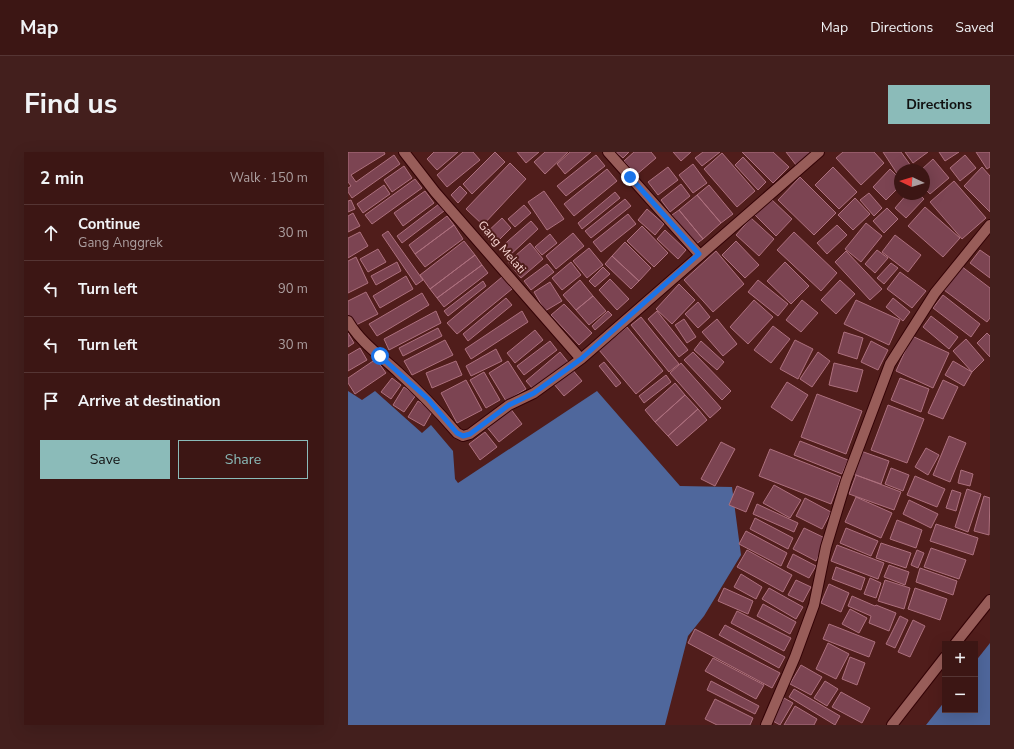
<!DOCTYPE html>
<meta charset="utf-8">
<style>
:root{--surface:#3c1614;--page:#431f1d;--text:#f1f3f6;--muted:#ac9fa0;--line:#553534;--accent:#8bbbb9}
body{margin:0;font-family:"Nunito Sans",sans-serif;background:var(--page);color:var(--text)}
.controls{position:absolute;right:12px;bottom:12px;display:grid;overflow:hidden;border-radius:0px;box-shadow:0 4px 16px #0002}
.controls button{width:36px;height:36px;display:grid;place-items:center;padding:0;border:0;border-bottom:1px solid var(--line);background:var(--surface);color:var(--text);font:20px sans-serif}
.compass{position:absolute;left:546px;top:12px;width:36px;height:36px;border-radius:50%;background:var(--surface);box-shadow:0 4px 16px #0002;rotate:274deg}
.stop{position:absolute;width:12px;height:12px;margin:-9px;border:3px solid #1a73e8;border-radius:50%;background:#fff}
.stop.end{background:#1a73e8;border-color:#fff;box-shadow:0 1px 4px #0008}
.list{margin:0;padding:0;list-style:none}
h2{display:flex;justify-content:space-between;align-items:center;height:52px;margin:0;padding:0 16px;font-size:17px}
h2 small{font-size:13px;font-weight:400;color:var(--muted)}
.list li{display:grid;grid-template-columns:26px 1fr auto;gap:12px;align-items:center;box-sizing:border-box;height:56px;padding:0 16px;border-top:1px solid var(--line)}
.list b{display:block;font-size:15px;white-space:nowrap}
.list p{margin:0;font-size:13px;white-space:nowrap;color:var(--muted)}
.list em{font-size:13px;font-style:normal;color:var(--muted)}
.actions{display:flex;gap:8px;padding:12px 16px}
.actions a{flex:1;padding:9px 0;border:1px solid var(--accent);border-radius:0px;text-align:center;font-size:14px;color:var(--accent)}
.actions .main{background:var(--accent);color:#111}
.icon{flex:none;width:22px;height:22px;fill:none;stroke:currentColor;stroke-width:2;stroke-linecap:round;stroke-linejoin:round}
.map{position:relative;flex:none;width:642px;height:573px;overflow:hidden;border-radius:0px}
header{display:flex;align-items:center;gap:24px;box-sizing:border-box;height:56px;padding:0 20px;background:var(--surface);border-bottom:1px solid var(--line)}
header strong{font-size:19px}
nav{display:flex;gap:22px;margin-inline-start:auto;font-size:14px}
.intro{display:flex;align-items:center;justify-content:space-between;box-sizing:border-box;height:96px;padding:0 24px}
h1{margin:0;font-size:28px}
.button{padding:10px 18px;border-radius:0px;background:var(--accent);color:#111;font-size:14px;font-weight:700}
main{display:flex;gap:24px;padding:0 24px}
aside{flex:1;background:var(--surface);border-radius:0px;box-shadow:0 4px 16px #0002}
.map>svg:first-child{display:block}
.water{fill:#4f679c}
.building{fill:#7c4452;stroke:#ad707e}
.lines{fill:none;stroke-linecap:round;stroke-linejoin:round}
.minor-casing{stroke:#330205;stroke-width:12}
.minor{stroke:#985d59;stroke-width:10}
.route{stroke:#1a73e8;stroke-width:5}
.labels{text-anchor:middle;dominant-baseline:central;stroke-width:4;stroke-linejoin:round;paint-order:stroke}
.street-label{font-size:12px;fill:#fad7d4;stroke:#501d1b}
</style>
<header>
<strong>Map</strong>
<nav><a>Map</a><a>Directions</a><a>Saved</a></nav>
</header>
<div class="intro"><h1>Find us</h1><a class="button">Directions</a></div>
<main>
<aside>
<h2>2 min<small>Walk · 150 m</small></h2>
<ul class="list">
<li><svg class="icon" aria-label="ahead" viewBox="0 0 24 24"><path d="M12 20V5M6 11l6-6 6 6"/></svg><div><b>Continue</b><p>Gang Anggrek</p></div><em>30 m</em></li>
<li><svg class="icon" aria-label="left" viewBox="0 0 24 24"><path d="M17 20v-9H6M10 6l-5 5 5 5"/></svg><div><b>Turn left</b></div><em>90 m</em></li>
<li><svg class="icon" aria-label="left" viewBox="0 0 24 24"><path d="M17 20v-9H6M10 6l-5 5 5 5"/></svg><div><b>Turn left</b></div><em>30 m</em></li>
<li><svg class="icon" aria-label="arrive" viewBox="0 0 24 24"><path d="M6 21V4h12l-3 4 3 4H6"/></svg><div><b>Arrive at destination</b></div></li>
</ul>
<div class="actions"><a class="main">Save</a><a>Share</a></div>
</aside>
<div class="map">
<svg width="642" height="573" viewBox="0 0 642 573">
<rect width="100%" height="100%" fill="#501d1b"/>
<!-- water -->
<path class="water" d="M0 239 14 248 27 239 74 281 83 273 105 299 107 327 110 331 249 239 332 334 384 335 393 403 356 464 340 484 317 573H0Z
M642 491V573H578L597 549V558H627V510Z"/>
<!-- building -->
<path class="building" d="M0 0H36L37 2 3 23 8 30 46 3 52 12 4 46 0 40V36L3 34 0 30Z
M86 0H110L89 18 79 7Z
M115 0H125L132 8 99 35 89 23Z
M147 0 157 10 124 42 115 32Z
M169 0H191L178 11Z
M197 0H220L197 22 186 10Z
M222 0H243L217 22 209 12Z
M268 0H281L275 6Z
M286 0H303L308 6 288 23 276 9Z
M325 0H343L333 9Z
M355 0H372L354 14 347 6Z
M394 0H425L441 15 425 31Z
M438 0H463L448 13Z
M495 0H526L536 11 513 33 488 6Z
M535 0H553L563 14 557 18H552L550 23Z
M557 0H580L565 11Z
M591 0H611L597 9Z
M628 0H642V15L639 17Z
M374 1 407 39 389 55 356 17Z
M248 3 257 14 218 44 209 34Z
M617 3 628 16 612 29 602 16Z
M395 5 418 30 410 38 387 13Z
M585 7 601 26 582 42 576 36V18H573Z
M162 11 178 27 135 73 118 57Z
M345 12 359 31 345 41 331 23Z
M56 14 64 26 44 40 36 28Z
M320 15 330 28 310 43 300 30Z
M485 15 509 40 491 57 467 33Z
M634 15 642 24V60L616 34Z
M259 17 269 29 226 64 216 52Z
M542 17 552 27V34L538 48 525 35Z
M452 25 488 61 466 83 430 48Z
M67 27 74 36 24 72 17 63Z
M606 29 638 66 614 87 582 50Z
M333 32 342 44 322 60 313 48Z
M36 33 42 42 15 61 9 52Z
M361 33 385 62 373 71 349 43Z
M112 34 119 41 110 51 103 43Z
M77 39 86 51 55 74 46 61Z
M196 39 216 67 199 78 180 50Z
M267 40 272 46 234 77 230 71Z
M521 41 534 56 526 64 512 48Z
M559 42H571L576 47 558 66 547 56Z
M349 43 373 71 355 87 331 58Z
M422 46 444 67 428 84 407 63Z
M507 46 522 62 505 78 490 63Z
M277 47 283 54 243 86 237 79Z
M3 48 7 57 0 60V49Z
M91 52 96 59 54 91 49 84Z
M176 53 183 61 167 75 160 67Z
M577 55 612 86 595 105 560 74Z
M539 56 550 67 536 81 525 69Z
M299 57 316 72 307 83 290 68Z
M331 58 355 87 348 92 324 63Z
M5 61 12 74 0 80V64Z
M280 62 288 72 253 100 245 90Z
M99 64 106 73 67 102 61 93Z
M154 66 163 76 146 93 136 83Z
M403 66 426 87 411 104 388 83Z
M183 69 190 77 160 105 152 96Z
M518 71 534 84 513 110 497 97Z
M106 73 115 87 77 115 67 102Z
M489 73 499 83 479 102 469 91Z
M294 74 320 101 306 115 279 89Z
M317 78 338 98 330 107 309 87Z
M40 79 75 128 68 133 34 83Z
M12 80 20 94 0 106V86Z
M446 80 489 121 473 139 429 98Z
M225 81 236 94 208 117 198 104Z
M202 82 209 91 194 103 187 95Z
M547 83 573 103 560 120 534 100Z
M116 89 127 103 82 137 72 123Z
M388 89 411 113 397 126 374 103Z
M277 90 303 116 291 129 264 104Z
M182 91 195 107 173 126 160 110Z
M241 96 255 113 239 126 225 109Z
M30 97 38 110 20 120 12 107Z
M529 98 540 106 527 121 517 112Z
M632 98 642 105V126L622 111Z
M368 99 396 132 365 160 336 128Z
M498 99 534 137 522 148 487 110Z
M127 103 134 113 89 146 82 137Z
M264 104 291 129 283 137 257 112Z
M8 105 20 131 0 141V109Z
M49 110 53 119 28 133 23 124Z
M223 110 233 123 214 138 204 126Z
M437 110 461 134 443 152 419 129Z
M543 111 550 116 536 132 529 126Z
M199 112 206 120 183 138 176 129Z
M134 113 140 121 96 155 89 146Z
M613 114 642 136V166L639 170 596 138Z
M255 115 262 122 247 135 241 129Z
M552 120 578 139 564 156 539 137Z
M58 124 65 137 32 156 25 144Z
M154 125 164 137 109 182 99 171Z
M262 127 281 147 269 158 251 138Z
M232 128 245 144 228 158 215 143Z
M410 128 440 152 430 164 400 140Z
M492 128 507 142 488 162 473 148Z
M135 129 138 134 100 164 96 159Z
M202 130 214 149 197 159 186 140Z
M331 132 347 148 324 172 308 157Z
M18 140 30 162 6 174 0 163V149Z
M74 141 81 153 29 184 21 172Z
M595 143 632 172 623 185 585 156Z
M245 144 258 159 241 173 228 158Z
M158 146 164 153 120 189 115 182Z
M545 146 562 160 555 169 538 155Z
M406 148 425 165 400 192 382 175Z
M454 148 470 161 453 180 438 168Z
M508 148 552 168 541 193 496 172Z
M350 150 362 165 350 176 337 162Z
M216 152 244 181 231 193 203 163Z
M88 159 93 171 41 198 36 187Z
M174 159 180 170 123 207 117 197Z
M260 159 264 163 247 178 244 174Z
M309 159 340 198 331 205 300 167Z
M583 164 610 185 601 197 575 175Z
M293 165 331 212 321 220 283 173Z
M336 167 348 185 339 191 327 173Z
M369 167 389 192 375 204 354 180Z
M425 174 442 187 423 211 406 198Z
M279 175 315 219 288 242 251 198Z
M90 176 94 184 55 204 51 196Z
M187 178 195 188 167 211 159 201Z
M496 180 515 186 509 207 490 201Z
M0 181 6 191 0 195Z
M639 181 642 184V205L629 191Z
M564 184 601 201 585 236 548 219Z
M618 187 636 208 624 220 605 199Z
M97 188 105 203 64 223 56 209Z
M447 188 465 197 450 227 432 217Z
M202 189 209 198 176 223 169 214Z
M353 189 376 210 369 218 346 198Z
M523 189 540 198 530 218 513 210Z
M12 196 19 208 0 219V203Z
M148 197 154 209 123 224 118 214Z
M212 200 220 210 186 238 178 229Z
M345 200 383 239 374 248 336 208Z
M470 200 482 209 464 235 452 227Z
M28 207 38 221 7 242 0 231V226Z
M108 209 114 223 84 236 78 221Z
M160 209 178 237 158 249 141 221Z
M605 209 624 220 616 234 597 223Z
M256 210 273 231 268 235 251 214Z
M333 211 373 256 362 266 322 221Z
M486 211 515 218 509 240 481 233Z
M223 216 234 229 216 244 205 231Z
M136 220 152 248 138 256 122 228Z
M318 223 323 230 296 251 291 244Z
M44 226 53 233 43 247 33 240Z
M552 226 581 237 573 260 543 248Z
M118 228 134 258 109 271 93 241Z
M595 228 610 235 595 267 580 261Z
M439 230 460 243 444 269 423 255Z
M327 231 337 243 307 270 297 258Z
M56 235 68 243 56 260 45 253Z
M469 242 514 259 498 302 453 285Z
M337 243 350 257 320 284 307 270Z
M70 249 85 258 76 274 60 265Z
M540 253 576 267 559 311 523 298Z
M162 256 174 272 151 290 138 274Z
M350 257 359 268 329 294 320 284Z
M137 280 149 295 132 308 121 292Z
M601 284 618 291 602 330 585 323Z
M452 289 500 308 494 322 446 303Z
M373 290 387 297 367 334 353 327Z
M578 296 591 303 580 323 567 315Z
M422 297 493 325 483 352 411 324Z
M510 298 541 309 533 332 502 321Z
M543 316 561 323 555 339 537 332Z
M613 318 625 322 622 334 610 331Z
M508 323 553 340 546 358 501 342Z
M567 324 597 337 589 355 559 343Z
M426 333 453 348 442 366 415 351Z
M389 334 406 341 398 360 381 353Z
M619 337 633 342 620 380 607 375Z
M604 338 613 341 608 359 598 356Z
M636 344 642 346 641 383 626 379Z
M508 345 544 361 533 386 497 370Z
M457 346 483 360 474 377 448 364Z
M561 348 590 362 583 376 555 362Z
M409 352 450 371 446 380 405 362Z
M407 366 445 386 440 397 402 377Z
M549 368 574 378 568 396 542 387Z
M588 372 630 386 625 403 582 389Z
M456 376 479 387 468 409 445 397Z
M498 376 530 389 523 404 492 391Z
M398 379 439 401 433 414 391 392Z
M533 391 563 401 558 416 528 406Z
M489 393 536 411 530 427 483 409Z
M583 396 618 408 611 427 576 415Z
M399 398 444 423 435 440 389 415Z
M569 398 576 401 570 416 563 413Z
M445 402 468 414 461 426 439 415Z
M541 413 561 420 557 433 536 425Z
M488 415 517 426 513 438 484 427Z
M572 416 609 429 605 443 568 430Z
M393 422 414 435 408 447 386 435Z
M522 426 533 431 528 446 516 442Z
M448 428 463 435 455 450 440 443Z
M537 428 562 436 556 457 530 449Z
M481 432 501 441 493 460 473 451Z
M376 436 405 449 400 462 370 449Z
M421 436 455 455 448 467 414 447Z
M567 436 599 447 592 468 560 457Z
M504 444 527 454 528 453 548 461 541 479 521 471 523 464 500 454Z
M415 452 448 470 442 482 409 464Z
M502 457 519 466 511 481 494 472Z
M389 459 443 486 436 499 383 471Z
M552 464 560 468 547 496 538 492Z
M565 468 577 474 562 505 550 500Z
M481 472 527 490 521 505 475 487Z
M377 473 437 505 431 516 371 483Z
M347 477 432 521 424 536 340 491Z
M480 491 501 502 488 527 468 517Z
M502 505 517 511 509 533 494 527Z
M365 506 416 533 408 547 357 519Z
M453 513 474 525 463 543 442 532Z
M363 529 411 554 407 562 359 538Z
M477 529 490 537 479 554 466 546Z
M446 537 492 564 487 573 441 545Z
M493 540 522 556 514 571 484 555Z
M436 546 445 551 432 573 423 568Z
M367 547 405 566 402 573H369L357 567Z
M447 554 469 567 466 573H436Z"/>
<g class="lines">
<defs>
<path id="minor" d="M56 0 87 40 233 207
M260 0 351 102
M0 169C13 191 33 204 51 221 72 240 90 259 109 281L115 284 122 282 161 253 186 241 233 207 471 0
M607 492 642 448
M418 573 447 505 466 453 478 395 498 329 542 212 587 141 642 73
M544 573 597 505"/>
</defs>
<!-- minor casing -->
<use href="#minor" class="minor-casing"/>
<!-- minor -->
<use href="#minor" class="minor"/>
</g>
<g class="lines">
<!-- route -->
<path class="route" d="M32 204 80 247 109 281 115 284 122 282 161 253 186 241 233 207 351 102 282 25"/>
</g>
<g class="labels">
<!-- street labels -->
<g class="street-label">
<text transform="translate(154 95) rotate(49)">Gang Melati</text>
</g>
</g>
</svg>
<div class="controls">
<button>+</button>
<button>−</button>
</div>
<svg class="compass" viewBox="-18 -18 36 36"><path d="M0-13l5 13h-10z" fill="#e53935"/><path d="M0 13l5-13h-10z" fill="#ac9fa0"/></svg>
<div class="stop" style="left:32px;top:204px"></div>
<div class="stop end" style="left:282px;top:25px"></div>
</div>
</main>
